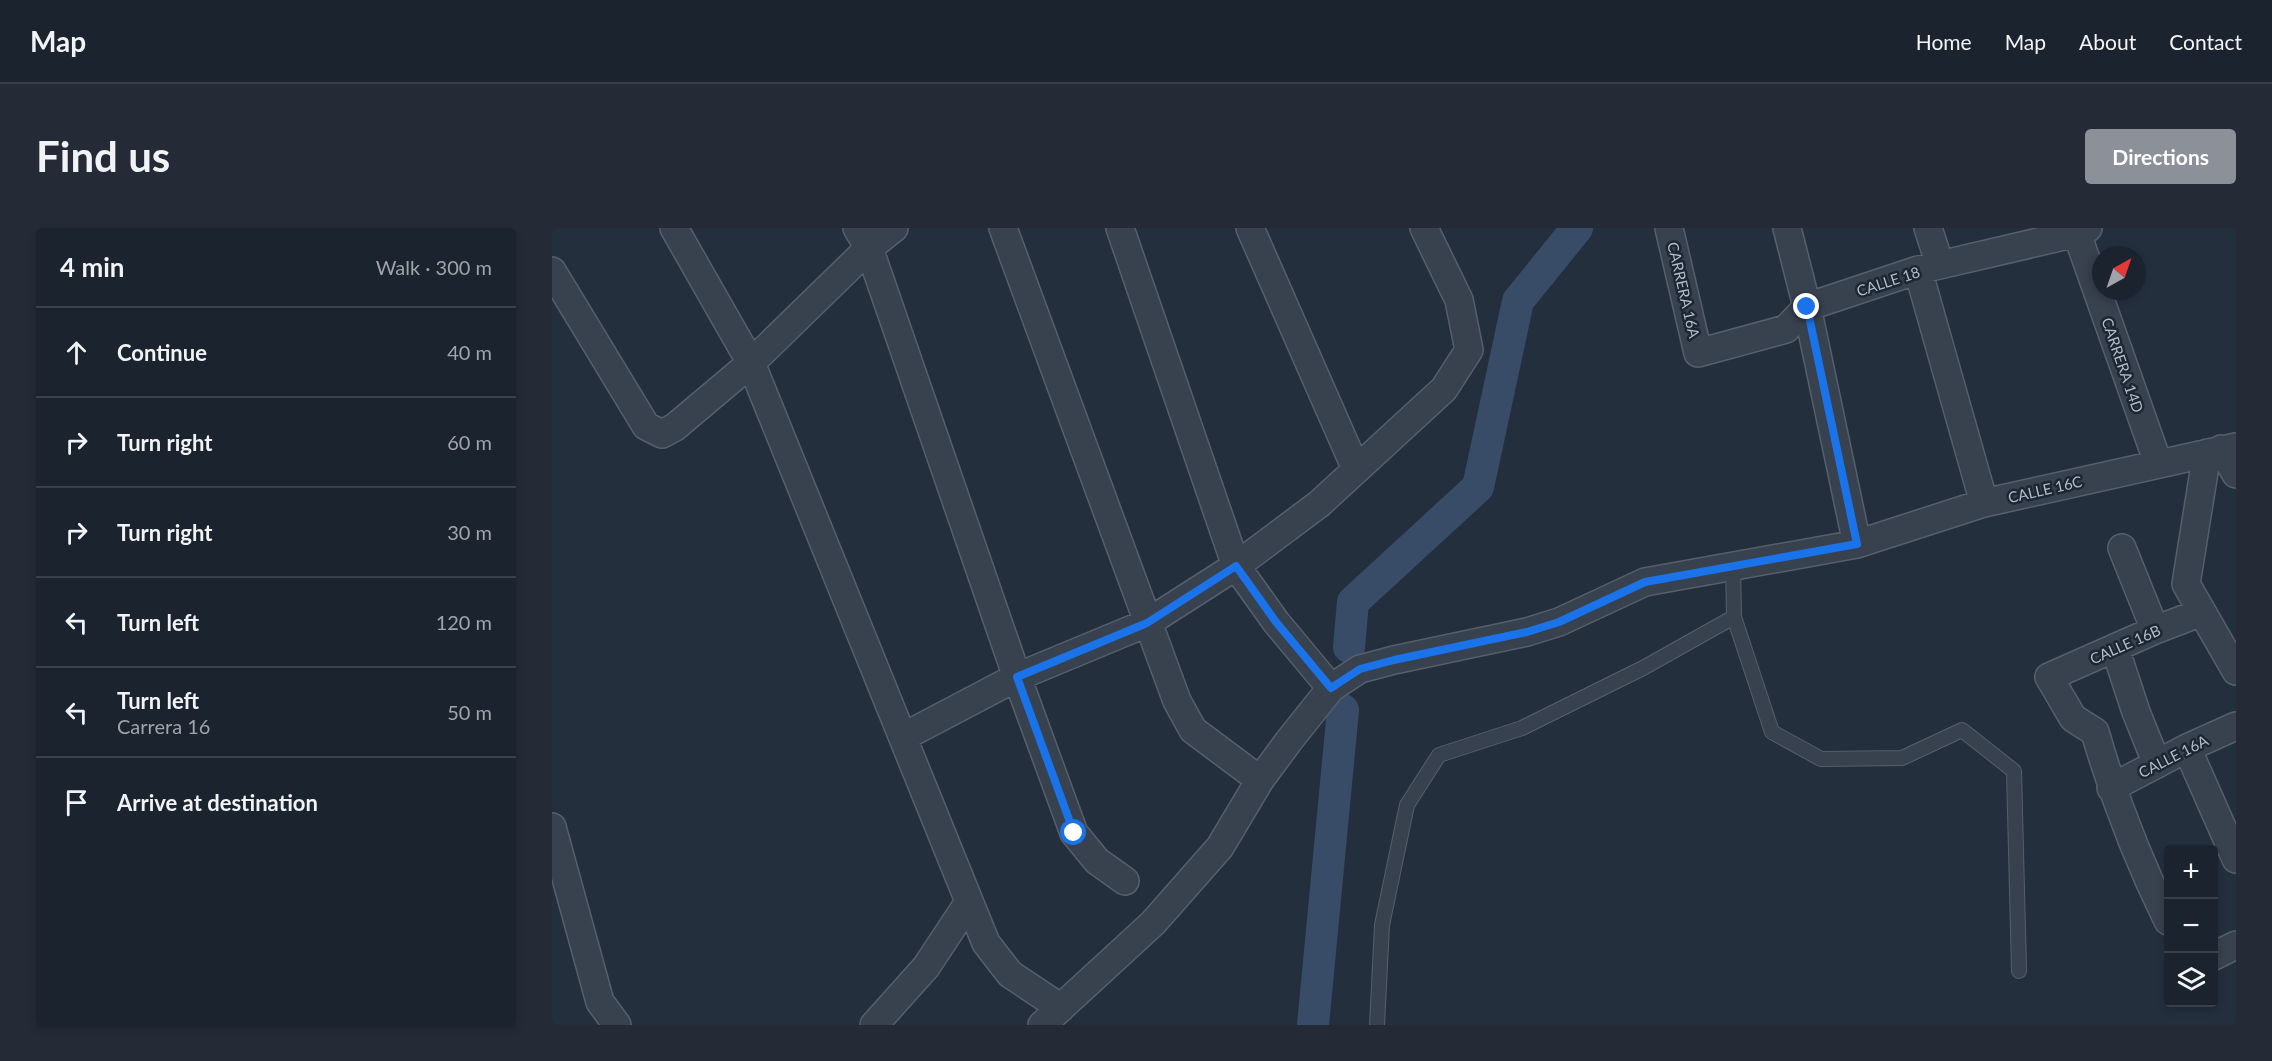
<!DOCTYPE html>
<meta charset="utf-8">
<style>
:root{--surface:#1b232e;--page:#242b36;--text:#f1f3f6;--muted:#a0a4aa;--line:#39404a;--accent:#8c9099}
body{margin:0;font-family:Lato,sans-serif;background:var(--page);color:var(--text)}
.controls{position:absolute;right:18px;bottom:18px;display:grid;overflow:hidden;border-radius:6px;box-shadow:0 3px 9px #0003}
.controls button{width:54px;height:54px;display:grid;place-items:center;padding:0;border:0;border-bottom:2px solid var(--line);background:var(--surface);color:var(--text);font:30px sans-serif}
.compass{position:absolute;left:1540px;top:18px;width:54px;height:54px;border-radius:50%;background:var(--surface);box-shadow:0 3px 9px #0003;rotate:40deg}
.stop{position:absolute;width:18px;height:18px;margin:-14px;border:4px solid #1a73e8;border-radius:50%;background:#fff}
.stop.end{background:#1a73e8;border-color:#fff;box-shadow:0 2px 6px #0008}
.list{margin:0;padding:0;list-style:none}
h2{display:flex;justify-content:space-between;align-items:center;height:78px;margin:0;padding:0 24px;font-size:26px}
h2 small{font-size:20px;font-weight:400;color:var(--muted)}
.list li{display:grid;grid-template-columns:39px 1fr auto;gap:18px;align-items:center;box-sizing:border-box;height:90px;padding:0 24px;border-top:2px solid var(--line)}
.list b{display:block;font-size:22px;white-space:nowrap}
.list p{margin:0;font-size:20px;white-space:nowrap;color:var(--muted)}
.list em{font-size:20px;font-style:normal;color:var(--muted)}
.icon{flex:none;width:33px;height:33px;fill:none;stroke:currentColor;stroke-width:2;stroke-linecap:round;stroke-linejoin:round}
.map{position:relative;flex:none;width:1684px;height:797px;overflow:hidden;border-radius:6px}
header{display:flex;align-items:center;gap:36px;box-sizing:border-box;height:84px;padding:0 30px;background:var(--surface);border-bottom:2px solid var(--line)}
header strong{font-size:28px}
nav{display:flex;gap:33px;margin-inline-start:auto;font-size:21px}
.intro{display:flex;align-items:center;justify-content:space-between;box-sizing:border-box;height:144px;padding:0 36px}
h1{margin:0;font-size:42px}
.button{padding:15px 27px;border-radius:6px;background:var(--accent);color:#fff;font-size:21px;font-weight:700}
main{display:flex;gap:36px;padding:0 36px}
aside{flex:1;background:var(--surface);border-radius:6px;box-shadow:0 3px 9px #0003}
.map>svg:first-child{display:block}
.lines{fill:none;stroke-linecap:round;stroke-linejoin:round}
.canal{stroke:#394c67;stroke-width:32}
.lane-casing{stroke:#565f6c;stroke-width:16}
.street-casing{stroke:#565f6c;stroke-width:30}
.lane{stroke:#38414e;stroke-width:14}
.street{stroke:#38414e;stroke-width:27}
.route{stroke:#1a73e8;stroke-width:8}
.labels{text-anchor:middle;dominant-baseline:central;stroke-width:5;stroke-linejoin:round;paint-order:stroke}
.street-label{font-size:15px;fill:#b4bcc9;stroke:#1d2633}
</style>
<header>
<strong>Map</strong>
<nav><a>Home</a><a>Map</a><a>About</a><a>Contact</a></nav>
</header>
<div class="intro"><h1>Find us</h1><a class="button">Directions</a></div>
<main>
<aside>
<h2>4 min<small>Walk · 300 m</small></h2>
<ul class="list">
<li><svg class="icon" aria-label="ahead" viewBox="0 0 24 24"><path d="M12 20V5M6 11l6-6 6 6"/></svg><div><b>Continue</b></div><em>40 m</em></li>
<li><svg class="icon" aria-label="right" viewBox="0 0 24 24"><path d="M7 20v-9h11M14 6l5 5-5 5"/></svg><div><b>Turn right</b></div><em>60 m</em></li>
<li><svg class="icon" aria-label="right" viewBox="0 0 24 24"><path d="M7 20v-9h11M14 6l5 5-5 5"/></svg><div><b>Turn right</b></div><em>30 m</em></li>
<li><svg class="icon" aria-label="left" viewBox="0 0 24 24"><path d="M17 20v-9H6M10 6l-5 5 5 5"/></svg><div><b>Turn left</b></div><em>120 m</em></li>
<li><svg class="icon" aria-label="left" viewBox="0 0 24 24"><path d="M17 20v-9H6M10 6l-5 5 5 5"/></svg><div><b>Turn left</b><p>Carrera 16</p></div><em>50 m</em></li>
<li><svg class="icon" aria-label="arrive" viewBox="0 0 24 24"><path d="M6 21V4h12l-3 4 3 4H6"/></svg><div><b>Arrive at destination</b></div></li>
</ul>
</aside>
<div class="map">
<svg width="1684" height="797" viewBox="0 0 1684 797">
<rect width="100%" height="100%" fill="#242f3e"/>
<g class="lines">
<!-- canal -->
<path class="canal" d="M797 419 801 374 926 259 966 73 1025 0
M761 797 791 482"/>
<defs>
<path id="lane" d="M1181 337 1182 389 1220 504 1269 531 1350 530 1410 502 1462 543 1467 743
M825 797 830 697 855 577 887 527 970 500 1091 440 1182 389"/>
<path id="street" d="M122 0 199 135 434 715 458 746 509 780
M305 0 317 20 465 449 522 605 545 633 573 653
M451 0 625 473 641 502 708 552
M568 0 684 338 767 276 892 161 917 122 907 72 872 0
M698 0 804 241
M1117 0 1146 125 1234 101 1255 79 1366 42 1525 5 1536 0
M1235 0 1255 79 1305 316
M1376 0 1388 37
M1523 0 1606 235
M1366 42 1432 275
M0 43 94 198 110 206 123 199 199 135 317 20 342 0
M1669 221 1684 246
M1655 225 1634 356 1684 443
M1570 320 1603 402
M1563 420 1584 484 1605 536
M351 509 465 449 595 395 684 338 724 394 779 460
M1635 520 1684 631
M1559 560 1635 520 1684 498
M0 599 48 774 65 797
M1616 693C1586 632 1562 570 1543 504L1521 490 1497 449 1603 402 1650 384
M1662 728 1684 717
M322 797 374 739 417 674
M490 797 601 695 668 619 708 552 736 514 779 460 808 441 842 432 975 404 1007 394 1093 354 1305 316 1432 275 1684 219"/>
</defs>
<!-- lane casing -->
<use href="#lane" class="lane-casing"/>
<!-- street casing -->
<use href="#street" class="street-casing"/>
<!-- lane -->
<use href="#lane" class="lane"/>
<!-- street -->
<use href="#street" class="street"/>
</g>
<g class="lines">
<!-- route -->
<path class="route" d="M522 605 465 449 595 395 684 338 724 394 779 460 808 441 842 432 975 404 1007 394 1093 354 1305 316 1255 79"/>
</g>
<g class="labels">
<!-- street labels -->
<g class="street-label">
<text transform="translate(1336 53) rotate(-18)">CALLE 18</text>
<text transform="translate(1132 62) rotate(77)">CARRERA 16A</text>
<text transform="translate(1571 137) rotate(71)">CARRERA 14D</text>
<text transform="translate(1493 261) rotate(-13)">CALLE 16C</text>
<text transform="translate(1573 416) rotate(-24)">CALLE 16B</text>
<text transform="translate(1621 528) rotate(-27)">CALLE 16A</text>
</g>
</g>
</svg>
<div class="controls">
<button>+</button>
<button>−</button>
<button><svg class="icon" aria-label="layers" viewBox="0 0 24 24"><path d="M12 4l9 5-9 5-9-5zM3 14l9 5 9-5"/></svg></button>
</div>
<svg class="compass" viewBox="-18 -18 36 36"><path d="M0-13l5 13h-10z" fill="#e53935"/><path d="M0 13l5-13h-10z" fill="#a0a4aa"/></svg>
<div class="stop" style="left:522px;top:605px"></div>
<div class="stop end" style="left:1255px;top:79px"></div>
</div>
</main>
